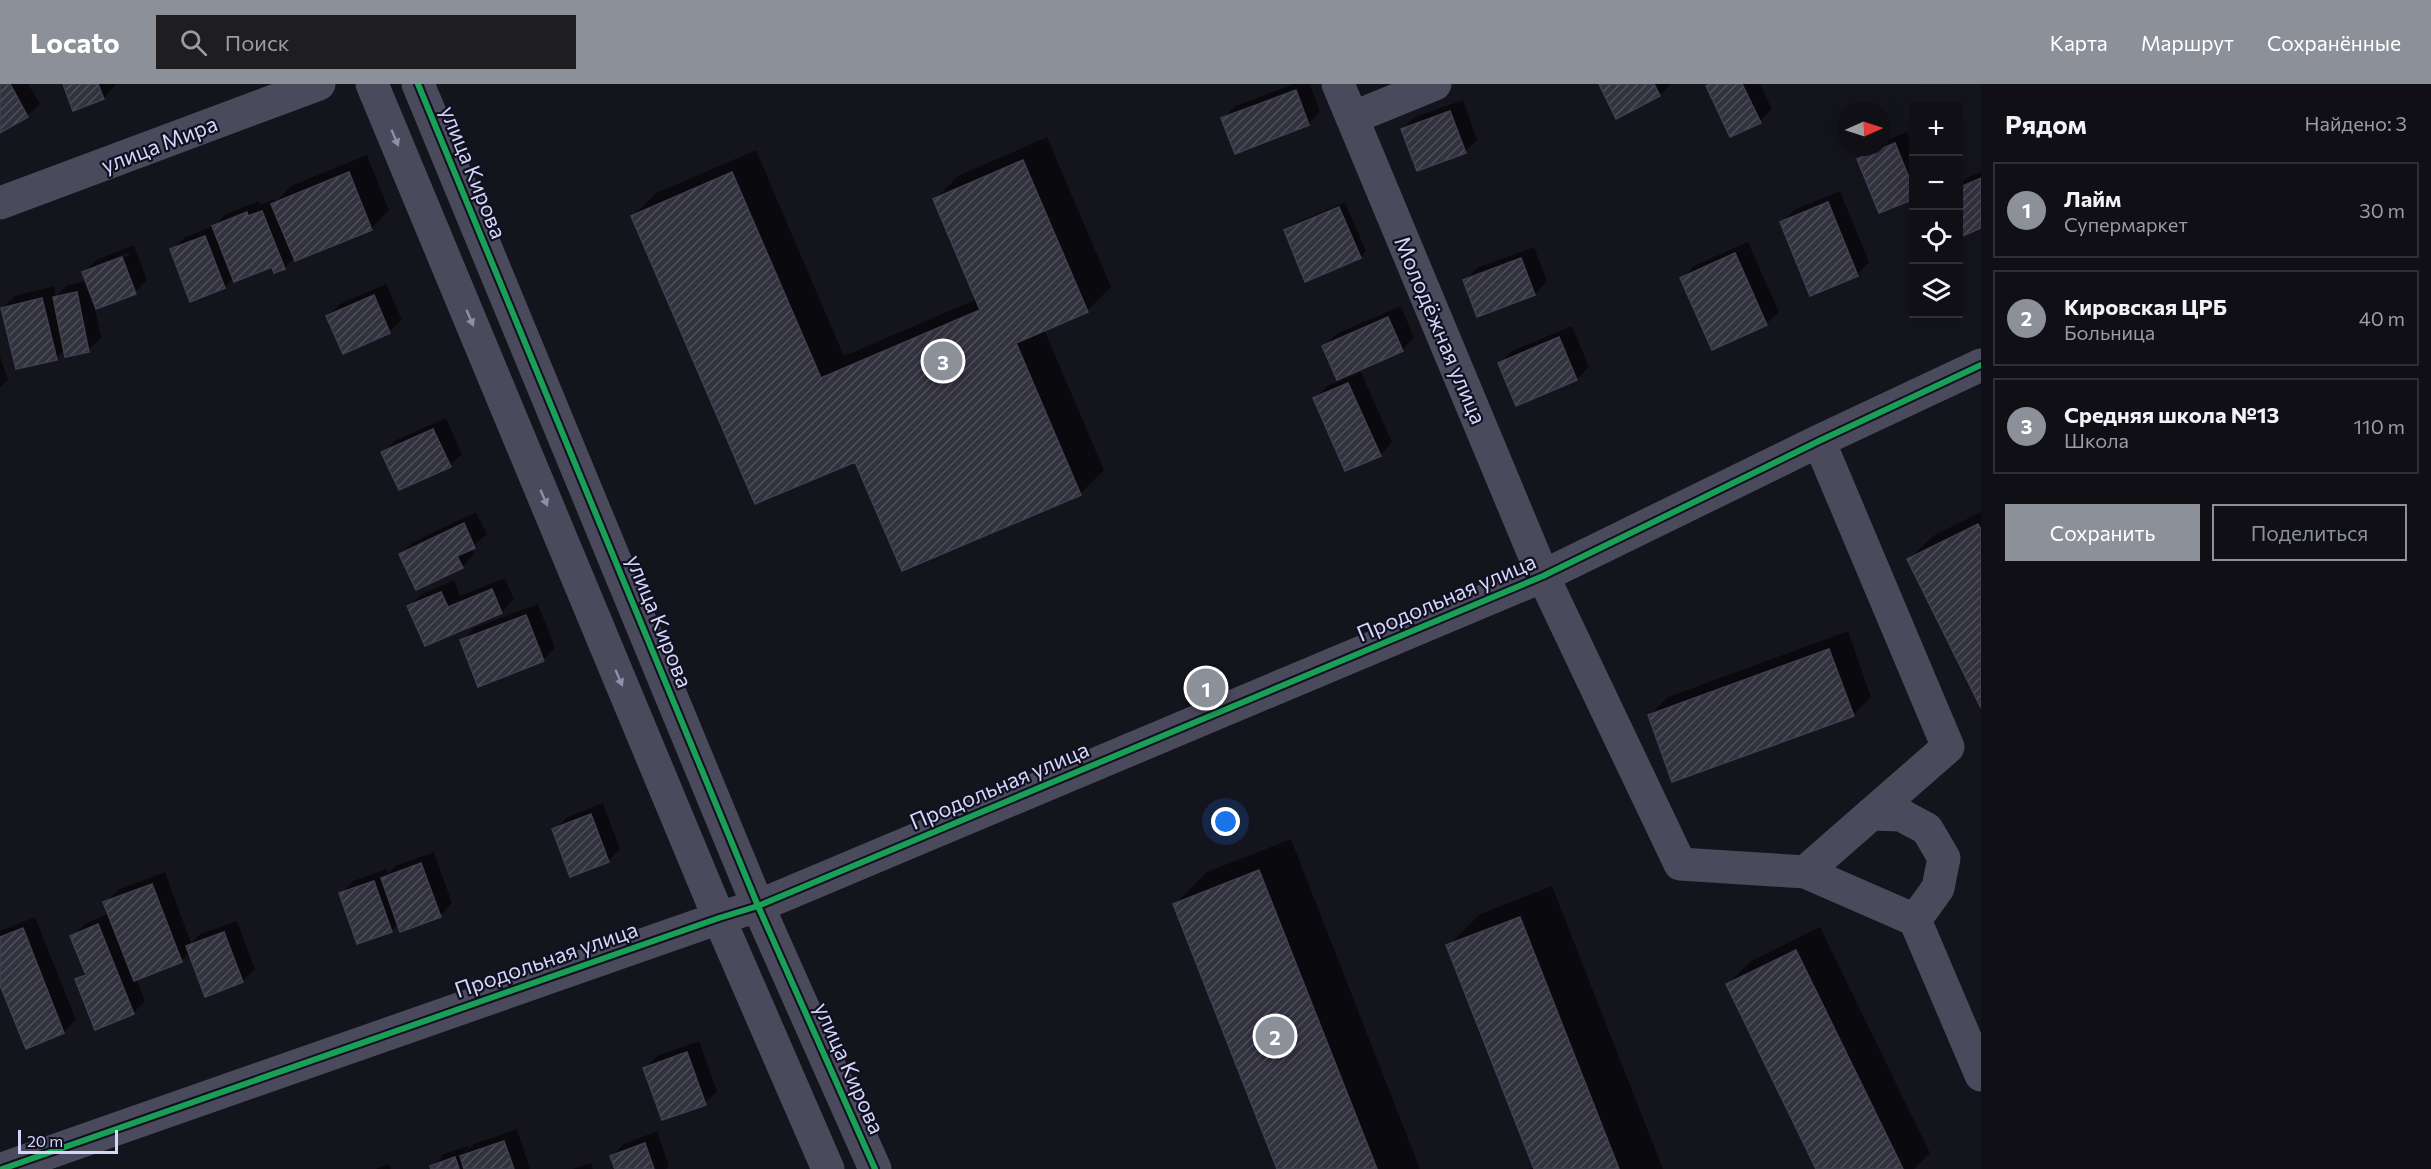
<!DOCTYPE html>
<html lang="ru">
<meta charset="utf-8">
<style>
:root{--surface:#0f0f15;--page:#1d1d22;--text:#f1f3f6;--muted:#9b9ca0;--line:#2f2f34;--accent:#8c9099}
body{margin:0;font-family:Commissioner,sans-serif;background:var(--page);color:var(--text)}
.controls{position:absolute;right:18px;top:18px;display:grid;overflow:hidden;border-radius:0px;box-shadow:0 6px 24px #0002}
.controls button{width:54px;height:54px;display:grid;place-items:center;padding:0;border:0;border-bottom:2px solid var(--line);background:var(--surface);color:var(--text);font:30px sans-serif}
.compass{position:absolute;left:1837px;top:18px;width:54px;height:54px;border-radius:50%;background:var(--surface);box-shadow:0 6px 24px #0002;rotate:87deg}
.scale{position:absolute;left:18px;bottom:15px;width:100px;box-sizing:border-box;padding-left:6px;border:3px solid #d5d4f9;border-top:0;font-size:16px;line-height:21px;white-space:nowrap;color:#d5d4f9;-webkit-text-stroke:4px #111020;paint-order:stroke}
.you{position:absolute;left:1226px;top:738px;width:21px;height:21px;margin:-15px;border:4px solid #fff;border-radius:50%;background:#1a73e8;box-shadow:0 0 0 9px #1a73e833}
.badge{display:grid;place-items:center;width:39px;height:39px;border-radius:50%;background:var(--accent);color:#fff;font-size:20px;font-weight:700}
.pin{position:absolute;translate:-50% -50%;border:3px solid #fff;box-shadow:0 2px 6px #0006}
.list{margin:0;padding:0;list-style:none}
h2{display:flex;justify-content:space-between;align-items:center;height:78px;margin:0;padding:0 24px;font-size:26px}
h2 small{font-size:20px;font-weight:400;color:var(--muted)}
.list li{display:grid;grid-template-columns:39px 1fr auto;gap:18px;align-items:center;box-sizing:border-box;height:96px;margin:0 12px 12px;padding:0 12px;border:2px solid var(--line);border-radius:0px}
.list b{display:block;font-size:22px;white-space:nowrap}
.list p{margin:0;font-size:20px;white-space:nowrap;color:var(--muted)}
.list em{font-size:20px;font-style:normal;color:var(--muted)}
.actions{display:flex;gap:12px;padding:18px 24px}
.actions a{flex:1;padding:14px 0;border:2px solid var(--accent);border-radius:0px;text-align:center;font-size:21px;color:var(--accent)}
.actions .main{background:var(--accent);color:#fff}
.icon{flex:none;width:33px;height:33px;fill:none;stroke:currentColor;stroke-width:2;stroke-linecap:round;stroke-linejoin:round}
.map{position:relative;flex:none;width:1981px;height:1085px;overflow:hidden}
header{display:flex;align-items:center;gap:36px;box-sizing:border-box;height:84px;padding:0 30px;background:var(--accent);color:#fff}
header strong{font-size:28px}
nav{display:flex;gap:33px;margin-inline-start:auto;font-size:21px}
.search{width:420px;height:54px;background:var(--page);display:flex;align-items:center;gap:15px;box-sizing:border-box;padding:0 21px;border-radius:0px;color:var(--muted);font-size:22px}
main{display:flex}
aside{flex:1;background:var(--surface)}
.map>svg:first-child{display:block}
.shadow{fill:#0007;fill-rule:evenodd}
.building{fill:url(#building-hatch);stroke:#403f4f;stroke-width:1.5}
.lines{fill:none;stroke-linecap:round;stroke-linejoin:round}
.minor{stroke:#4a4a5c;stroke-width:33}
.cycleway-casing{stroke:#111020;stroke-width:10}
.cycleway{stroke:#1a9f57;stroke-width:6}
.oneway{fill:#908faa}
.labels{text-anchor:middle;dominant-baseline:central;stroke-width:4.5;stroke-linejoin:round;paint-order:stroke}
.street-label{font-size:22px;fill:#d5d4f9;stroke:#111020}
</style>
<header>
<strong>Locato</strong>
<div class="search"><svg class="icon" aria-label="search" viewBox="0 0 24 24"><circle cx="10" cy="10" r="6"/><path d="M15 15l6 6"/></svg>Поиск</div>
<nav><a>Карта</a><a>Маршрут</a><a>Сохранённые</a></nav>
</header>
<main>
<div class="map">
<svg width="1981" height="1085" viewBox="0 0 1981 1085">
<defs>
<pattern id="building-hatch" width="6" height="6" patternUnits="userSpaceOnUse" patternTransform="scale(1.5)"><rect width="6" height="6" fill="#32313e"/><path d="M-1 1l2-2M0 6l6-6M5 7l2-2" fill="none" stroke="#4f4e5b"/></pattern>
</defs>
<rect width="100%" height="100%" fill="#14141c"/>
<!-- shadow -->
<path class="shadow" d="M0 0H28L40 20 27 32 0 47Z
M64 0H117L104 14 74 25Z
M1294 0H1310L1320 28 1308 40 1223 35 1235 22Z
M1600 0H1671L1660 11Z
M1710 0H1760L1772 25 1760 37 1708 3Z
M1463 16 1477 56 1465 68 1403 45 1415 33Z
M1907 48 1914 64V113L1859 75 1871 63H1882V58Z
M1047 53 1111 203 1087 227 1044 245 1104 386 1081 409 903 485 856 376 633 132 656 109 756 66 844 272 977 215 935 115 958 92Z
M367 71 389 126 371 145 295 173 284 184 273 181 234 194 224 203 172 166 185 153 214 142 226 130 259 117 260 121 275 115 276 118 291 102Z
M1981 88V143L1958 153V98Z
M1840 107 1869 178 1857 191 1782 138 1794 126Z
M1345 118 1366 167 1360 173 1285 147 1291 141Z
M1748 158 1779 228 1766 240 1682 194 1694 182Z
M134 161 147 196 135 208 95 224 101 254 88 266 65 265 56 274 2 224 15 212 54 202 56 212 67 201 87 197 83 189 96 176ZM128 169 129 171 96 184V181Z
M1534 163 1547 197 1535 210 1478 231 1465 197 1477 184Z
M386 200 402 236 389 248 328 232 340 220Z
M1401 222 1414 254 1402 266 1324 262 1336 250Z
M1572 242 1589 283 1577 295 1499 280 1512 267Z
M0 272 8 296 0 304Z
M1361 288 1392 358 1380 371 1314 315 1327 302Z
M446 334 462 370 450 382 383 368 396 356Z
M476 428 487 450 471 464 474 470 462 483 400 470 413 458Z
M1981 428V620L1909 475 1933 452Z
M505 494 514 515 502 528 425 560 409 522 422 510 454 496 460 512Z
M538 520 555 564 543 576 462 557 474 544Z
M1848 547 1871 613 1853 631H1649L1668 613Z
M603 719 620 765 608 777 554 746 566 734Z
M1291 755 1420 1085H1279L1175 820 1207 788Z
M434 768 452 819 440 832 399 839 391 847 341 810 353 797 387 785 388 790 395 782Z
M165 788 191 859 200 850 237 837 255 885 242 897 190 868 181 877 136 894 145 917 133 929 77 896 86 887 72 852 85 840 109 829 105 819 118 806Z
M1552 802 1663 1085H1528L1535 1082 1448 862 1480 830Z
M35 833 76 936 64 948 0 897V847Z
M1820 843 1930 1069 1914 1085H1818L1728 900 1751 877Z
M699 957 717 1007 705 1019 645 984 657 972Z
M517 1045 530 1085H433L432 1083 444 1070 468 1062 469 1065 474 1060Z
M657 1047 669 1082 666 1085H617L612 1072 624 1060Z
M591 1079 593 1085H572Z
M389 1080 391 1085H375Z"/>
<!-- building -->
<path class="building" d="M0 0H10L28 33 0 49Z
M63 0H98L104 15 73 27Z
M1599 0H1654L1660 12 1616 35Z
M1711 0H1742L1761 39 1730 53 1706 2Z
M1296 6 1309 41 1235 70 1221 34Z
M1450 27 1466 69 1417 87 1401 45Z
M1895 59 1914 106V115L1879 129 1857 75Z
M1023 76 1088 228 1016 259 1081 411 902 487 855 378 755 420 631 132 732 88 821 294 980 226 933 115Z
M349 88 372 146 295 177 271 120Z
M1981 94V144L1958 154V104Z
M1828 118 1858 192 1810 212 1780 138Z
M1339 123 1361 174 1305 198 1284 146Z
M262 127 285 185 274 189 272 183 234 198 212 142 247 128 248 132Z
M205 152 225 204 190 218 170 165Z
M1735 169 1767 241 1712 266 1680 194Z
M122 173 136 210 96 225 82 188Z
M1521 174 1535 211 1477 233 1463 196Z
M77 208 89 268 65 273 53 213Z
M374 211 390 249 343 270 326 232Z
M42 214 57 276 16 285 1 224Z
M1388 233 1403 267 1337 296 1322 262Z
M1559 253 1577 296 1516 322 1498 279Z
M1348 299 1381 372 1345 387 1313 314Z
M433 345 451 383 399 406 381 368Z
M464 439 475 464 457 472 463 484 416 506 399 470Z
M1978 440 1981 445V624L1907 475Z
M492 505 502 529 425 562 407 522 441 508 448 523Z
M526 531 544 577 478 603 460 556Z
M1829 565 1854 632 1672 698 1648 631Z
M591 730 609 778 570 793 552 745Z
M421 779 441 833 400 848 381 794Z
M1259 786 1377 1085H1277L1173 820Z
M374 797 392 848 357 860 339 809Z
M152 800 182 878 134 897 103 818Z
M1520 833 1619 1085H1534L1446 861Z
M98 840 134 930 95 946 75 895 86 891 70 852Z
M23 844 64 949 26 965 0 901V853Z
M224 848 243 898 205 913 186 862Z
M1796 866 1903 1085H1816L1726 900Z
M687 968 706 1021 662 1036 643 984Z
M504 1057 514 1085H464L460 1072Z
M645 1059 654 1085H615L610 1072Z
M455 1073 459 1085H431L430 1082Z"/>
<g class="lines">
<!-- minor -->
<path class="minor" d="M372 0 719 834 828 1085
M418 0 758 822 875 1085
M1338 0 1543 492 1680 780 1805 788 1915 836 1981 991
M1352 34 1435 0
M0 119 319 0
M1871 730 1901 731 1927 745 1944 774 1938 804 1915 836
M1805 788 1948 663 1819 357
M2 1085 719 834 758 822 1543 492 1819 357 1981 281"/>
<defs>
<path id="cycleway" d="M418 0 758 822 875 1085
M2 1085 719 834 758 822 1543 492 1819 357 1981 281"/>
</defs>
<!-- cycleway casing -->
<use href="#cycleway" class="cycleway-casing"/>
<!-- cycleway -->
<use href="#cycleway" class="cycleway"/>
</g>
<!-- one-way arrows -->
<defs><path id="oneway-solid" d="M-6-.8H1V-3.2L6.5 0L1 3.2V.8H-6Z" transform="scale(1.5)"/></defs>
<g class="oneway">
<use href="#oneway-solid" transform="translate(395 54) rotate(67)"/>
<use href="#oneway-solid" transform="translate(470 234) rotate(67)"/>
<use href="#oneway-solid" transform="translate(544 414) rotate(67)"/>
<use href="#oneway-solid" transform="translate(619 594) rotate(67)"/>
</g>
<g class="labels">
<!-- street labels -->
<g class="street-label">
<text transform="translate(159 60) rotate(-21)">улица Мира</text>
<text transform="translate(474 88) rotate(68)">улица Кирова</text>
<text transform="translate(1441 246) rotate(67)">Молодёжная улица</text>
<text transform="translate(1446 513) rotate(-23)">Продольная улица</text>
<text transform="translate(660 537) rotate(68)">улица Кирова</text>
<text transform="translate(999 701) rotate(-23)">Продольная улица</text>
<text transform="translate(546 875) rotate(-19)">Продольная улица</text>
<text transform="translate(850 984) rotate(66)">улица Кирова</text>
</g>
</g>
</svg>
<div class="controls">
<button>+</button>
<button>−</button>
<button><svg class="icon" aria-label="locate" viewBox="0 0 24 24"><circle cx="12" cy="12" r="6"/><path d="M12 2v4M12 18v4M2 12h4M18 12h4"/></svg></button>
<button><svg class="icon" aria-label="layers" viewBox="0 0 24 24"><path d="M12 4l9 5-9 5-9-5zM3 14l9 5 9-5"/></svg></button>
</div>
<svg class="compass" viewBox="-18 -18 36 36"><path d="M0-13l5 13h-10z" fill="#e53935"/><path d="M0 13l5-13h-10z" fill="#9b9ca0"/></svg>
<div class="scale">20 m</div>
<div class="you"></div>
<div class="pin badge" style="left:1206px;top:604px">1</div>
<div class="pin badge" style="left:1275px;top:952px">2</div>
<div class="pin badge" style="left:943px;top:277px">3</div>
</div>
<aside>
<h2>Рядом<small>Найдено: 3</small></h2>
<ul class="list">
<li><span class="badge">1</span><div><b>Лайм</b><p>Супермаркет</p></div><em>30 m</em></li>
<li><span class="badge">2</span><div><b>Кировская ЦРБ</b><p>Больница</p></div><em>40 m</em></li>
<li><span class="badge">3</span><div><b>Средняя школа №13</b><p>Школа</p></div><em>110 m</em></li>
</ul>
<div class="actions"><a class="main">Сохранить</a><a>Поделиться</a></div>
</aside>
</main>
